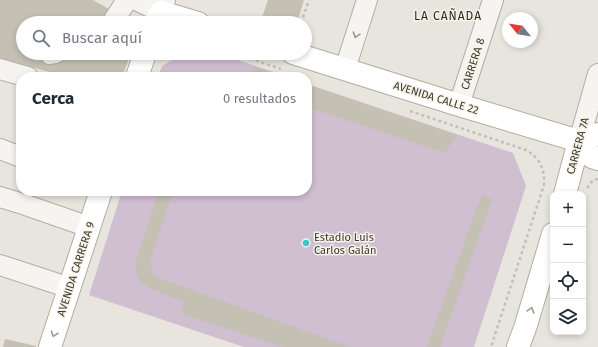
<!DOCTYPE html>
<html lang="es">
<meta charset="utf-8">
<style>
:root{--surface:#fff;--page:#f6f6f7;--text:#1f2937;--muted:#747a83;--line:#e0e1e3}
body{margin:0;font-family:"Fira Sans",sans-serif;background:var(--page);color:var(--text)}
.controls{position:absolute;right:12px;bottom:12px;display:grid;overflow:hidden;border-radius:8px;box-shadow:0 2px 6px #0003}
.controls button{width:36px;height:36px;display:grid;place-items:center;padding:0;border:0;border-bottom:1px solid var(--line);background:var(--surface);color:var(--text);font:20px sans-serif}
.compass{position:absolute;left:502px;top:12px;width:36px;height:36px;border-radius:50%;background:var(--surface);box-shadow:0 2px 6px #0003;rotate:300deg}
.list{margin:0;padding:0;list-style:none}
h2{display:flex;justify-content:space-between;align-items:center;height:52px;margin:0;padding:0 16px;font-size:17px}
h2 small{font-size:13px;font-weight:400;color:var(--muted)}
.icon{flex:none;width:22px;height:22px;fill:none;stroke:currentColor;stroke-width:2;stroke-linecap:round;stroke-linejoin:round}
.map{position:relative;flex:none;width:598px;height:347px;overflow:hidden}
.search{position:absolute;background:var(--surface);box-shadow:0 2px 6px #0003;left:16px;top:16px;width:296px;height:44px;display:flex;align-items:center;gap:10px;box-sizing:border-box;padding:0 14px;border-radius:22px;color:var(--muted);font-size:15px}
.panel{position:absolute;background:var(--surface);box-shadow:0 2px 6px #0003;left:16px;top:72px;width:296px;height:124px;border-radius:16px}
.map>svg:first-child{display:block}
.green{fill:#d0bed1}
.building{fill:#c4c1b4}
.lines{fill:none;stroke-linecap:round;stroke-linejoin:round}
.minor-casing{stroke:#b1aea3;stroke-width:22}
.major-casing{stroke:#b2ae9c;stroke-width:24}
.path{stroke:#c1c0b8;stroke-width:2.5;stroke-dasharray:3 3;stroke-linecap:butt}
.minor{stroke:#f5f4f0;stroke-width:20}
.major{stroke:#fff;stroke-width:22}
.oneway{stroke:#99978c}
.oneway2{stroke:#9e9c93}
.poi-dot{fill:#40c5cd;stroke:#f5f3ec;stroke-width:1.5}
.labels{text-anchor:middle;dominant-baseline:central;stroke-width:3;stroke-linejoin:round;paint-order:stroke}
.street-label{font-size:11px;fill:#3d3a27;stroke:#f5f3ec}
.poi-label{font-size:11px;fill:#3d3a27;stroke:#f5f3ec;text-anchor:start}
.neighbourhood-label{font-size:12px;letter-spacing:1px;fill:#2e2b19;stroke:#f5f3ec}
</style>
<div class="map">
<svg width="598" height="347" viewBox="0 0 598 347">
<rect width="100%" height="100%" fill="#e7e5dd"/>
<!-- green -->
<path class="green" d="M184 53H217L288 77H158L162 66Z
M307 84 513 153 526 186 474 347H244L89 295 122 191H307Z"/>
<!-- building -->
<path class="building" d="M0 0H93L134 23H23V53H131L122 77H67L0 58Z
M268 0H304L297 23H260Z
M254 66 287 77H251Z
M307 84 457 135 445 153 307 107Z
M159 191H173L150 260 152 270 155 275 159 278 350 347H283L182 314 183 302 145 286 138 278 136 272V261Z
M483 194 493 200 489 208 440 347H427L478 204Z
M5 339 36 346V347H3Z"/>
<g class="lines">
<defs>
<path id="minor" d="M136 0 161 12 165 0
M112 23 127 0
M50 54 56 53
M0 69 28 77
M345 69 367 0
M459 105 493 0
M579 141 598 74
M0 149 21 157
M0 197 23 204 89 227
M0 265 70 288"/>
<path id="major" d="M155 23 161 12 198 23
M293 53 459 105 579 141 592 157 598 159
M137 77 145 53
M579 141 598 134
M565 194 579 141
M50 347 101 191
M518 347 526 325 553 234"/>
</defs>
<!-- minor casing -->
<use href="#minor" class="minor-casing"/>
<!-- major casing -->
<use href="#major" class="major-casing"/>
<!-- path -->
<path class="path" d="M301 23 309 0
M233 53 281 69
M410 111 526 150C540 158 545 169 544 185L491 347
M587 188 593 180 598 179"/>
<!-- minor -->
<use href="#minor" class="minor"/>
<!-- major -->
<use href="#major" class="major"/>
</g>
<!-- one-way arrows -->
<defs><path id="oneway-chevron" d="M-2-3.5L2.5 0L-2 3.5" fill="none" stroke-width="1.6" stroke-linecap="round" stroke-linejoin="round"/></defs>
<use class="oneway" href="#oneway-chevron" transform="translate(356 35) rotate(108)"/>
<g class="oneway2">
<use href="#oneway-chevron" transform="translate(531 310) rotate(-74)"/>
<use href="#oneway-chevron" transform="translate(54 334) rotate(109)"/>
</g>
<!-- markers -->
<circle class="poi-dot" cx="306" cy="243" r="4"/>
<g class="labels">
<!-- street labels -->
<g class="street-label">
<text transform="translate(473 64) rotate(-72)">CARRERA 8</text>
<text transform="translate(436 98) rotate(17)">AVENIDA CALLE 22</text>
<text transform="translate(578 146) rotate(-75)">CARRERA 7A</text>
<text transform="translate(76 269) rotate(-72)">AVENIDA CARRERA 9</text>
</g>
<!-- poi labels -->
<g class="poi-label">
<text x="314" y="237">Estadio Luis<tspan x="314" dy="13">Carlos Galán</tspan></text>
</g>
<!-- neighbourhood labels -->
<g class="neighbourhood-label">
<text x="448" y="16">LA CAÑADA</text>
</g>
</g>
</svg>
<div class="controls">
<button>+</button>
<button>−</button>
<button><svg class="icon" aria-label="locate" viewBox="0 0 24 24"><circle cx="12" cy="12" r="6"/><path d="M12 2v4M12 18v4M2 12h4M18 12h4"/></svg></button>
<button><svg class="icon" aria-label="layers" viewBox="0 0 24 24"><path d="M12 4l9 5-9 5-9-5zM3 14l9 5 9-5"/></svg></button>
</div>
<svg class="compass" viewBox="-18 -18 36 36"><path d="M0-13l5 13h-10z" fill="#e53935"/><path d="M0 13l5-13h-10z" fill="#747a83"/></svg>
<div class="search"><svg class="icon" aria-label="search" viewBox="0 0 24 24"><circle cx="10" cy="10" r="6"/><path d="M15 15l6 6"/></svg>Buscar aquí</div>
<section class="panel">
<h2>Cerca<small>0 resultados</small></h2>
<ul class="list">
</ul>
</section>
</div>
